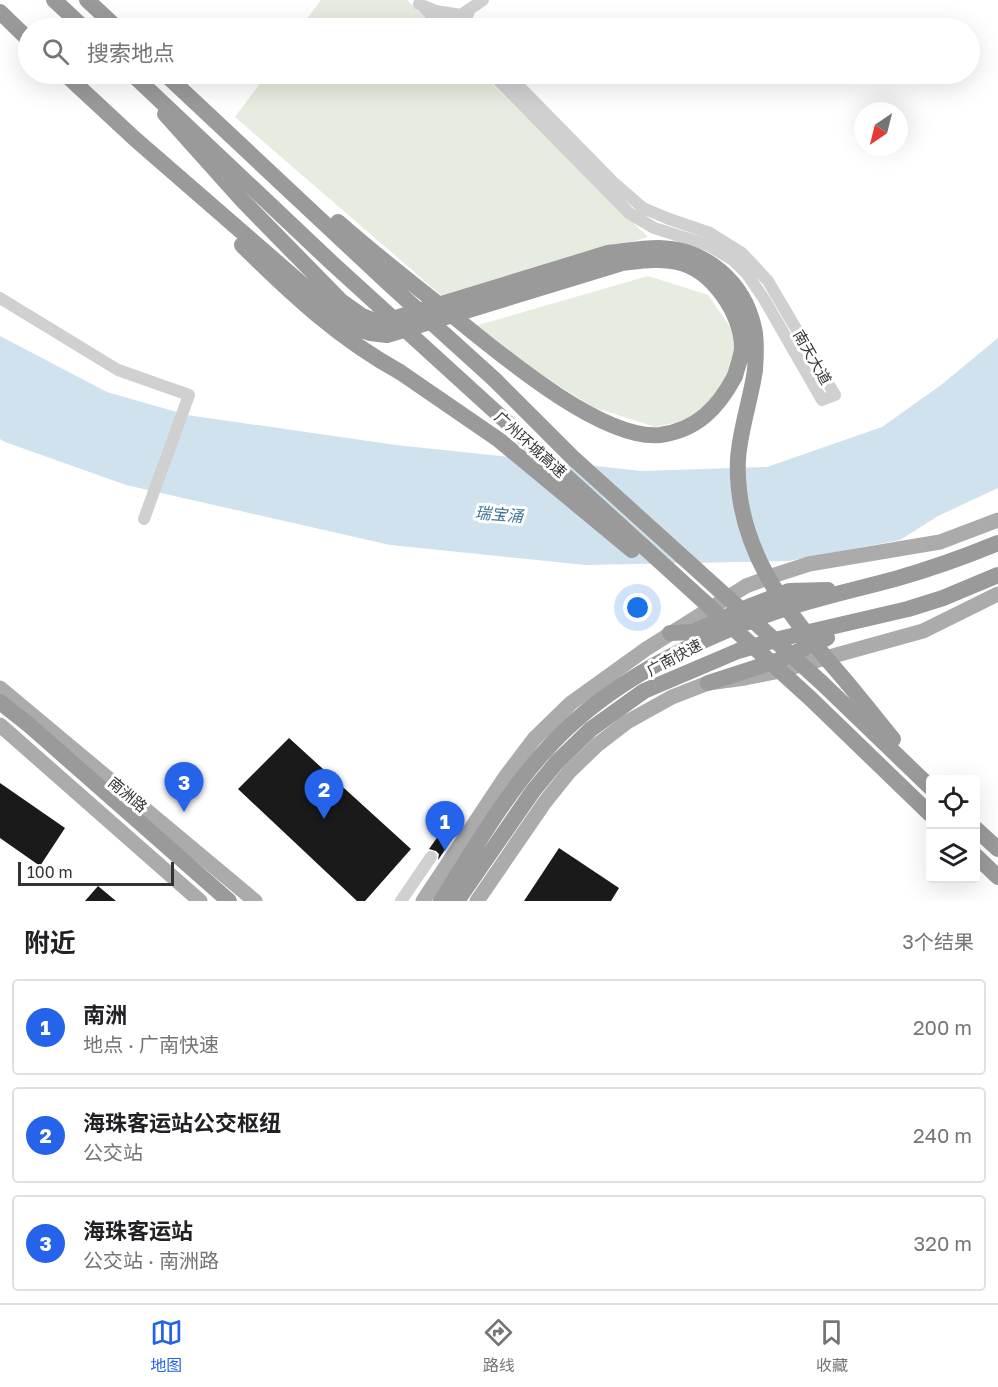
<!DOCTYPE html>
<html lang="zh">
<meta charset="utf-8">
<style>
:root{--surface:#fff;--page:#f2f2f2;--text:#202124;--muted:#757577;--line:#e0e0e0;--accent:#2563eb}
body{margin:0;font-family:"Golos Text","Noto Sans SC",sans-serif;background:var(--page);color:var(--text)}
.controls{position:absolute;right:18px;bottom:18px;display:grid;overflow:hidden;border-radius:6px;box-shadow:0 6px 24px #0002}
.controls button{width:54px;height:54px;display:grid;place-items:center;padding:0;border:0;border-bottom:2px solid var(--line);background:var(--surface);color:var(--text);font:30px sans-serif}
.compass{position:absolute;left:854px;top:102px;width:54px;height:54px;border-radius:50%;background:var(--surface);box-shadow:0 6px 24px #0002;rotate:215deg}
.scale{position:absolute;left:18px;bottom:15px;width:156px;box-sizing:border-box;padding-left:6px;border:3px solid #333;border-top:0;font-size:16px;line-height:21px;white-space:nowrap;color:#333;-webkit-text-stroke:4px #fff;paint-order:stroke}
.you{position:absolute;left:638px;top:608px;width:21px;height:21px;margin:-15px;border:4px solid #fff;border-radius:50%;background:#1a73e8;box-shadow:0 0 0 9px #1a73e833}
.badge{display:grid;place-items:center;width:39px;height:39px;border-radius:50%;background:var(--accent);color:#fff;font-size:20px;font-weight:700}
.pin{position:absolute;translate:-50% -50px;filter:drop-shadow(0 2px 3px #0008)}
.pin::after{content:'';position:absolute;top:32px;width:21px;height:18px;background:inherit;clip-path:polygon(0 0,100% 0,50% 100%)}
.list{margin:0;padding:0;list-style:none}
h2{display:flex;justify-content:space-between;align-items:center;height:78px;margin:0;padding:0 24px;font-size:26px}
h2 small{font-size:20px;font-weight:400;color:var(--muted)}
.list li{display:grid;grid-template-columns:39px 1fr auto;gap:18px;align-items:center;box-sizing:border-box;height:96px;margin:0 12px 12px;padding:0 12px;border:2px solid var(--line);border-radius:6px}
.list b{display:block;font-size:22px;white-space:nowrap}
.list p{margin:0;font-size:20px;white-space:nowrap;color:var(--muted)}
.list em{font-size:20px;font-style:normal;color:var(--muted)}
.icon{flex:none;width:33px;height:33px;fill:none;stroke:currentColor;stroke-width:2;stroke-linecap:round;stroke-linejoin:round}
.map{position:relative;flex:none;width:998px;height:901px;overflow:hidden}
.search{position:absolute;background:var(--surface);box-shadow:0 6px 24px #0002;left:18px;right:18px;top:18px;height:66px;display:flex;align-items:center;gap:15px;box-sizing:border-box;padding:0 21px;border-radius:33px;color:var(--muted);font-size:22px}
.sheet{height:402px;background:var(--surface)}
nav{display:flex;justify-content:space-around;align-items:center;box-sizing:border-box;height:84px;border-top:2px solid var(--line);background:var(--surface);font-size:16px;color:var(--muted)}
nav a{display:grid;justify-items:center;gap:3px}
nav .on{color:var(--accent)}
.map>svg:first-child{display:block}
.green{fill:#e6ecdf}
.water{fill:#cfe2ee}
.building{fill:#1a1a1a}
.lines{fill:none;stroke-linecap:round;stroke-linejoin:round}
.minor{stroke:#d0d0d0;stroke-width:12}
.major{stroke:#ababab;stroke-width:15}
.highway{stroke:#9a9a9a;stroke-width:16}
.highway-bridge{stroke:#9a9a9a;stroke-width:16}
.labels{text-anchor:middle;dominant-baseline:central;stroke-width:6;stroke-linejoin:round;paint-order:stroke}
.street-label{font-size:15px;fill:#333;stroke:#fff}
.water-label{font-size:16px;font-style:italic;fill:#3f7597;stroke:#fff}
</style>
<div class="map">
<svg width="998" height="901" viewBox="0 0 998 901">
<rect width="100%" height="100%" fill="#fff"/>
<!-- green -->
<path class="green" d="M321 0H407L436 28H300Z
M267 74H482L648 237 442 296 235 117Z
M648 276 708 295 735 334 733 363 720 396 692 419 655 427 593 407 540 374 475 326Z"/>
<!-- water -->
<path class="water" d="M0 336 107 392 187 415 396 445 642 471 767 467 882 427 941 385 998 338V488L938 516 900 540 789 561 585 565 390 545 126 485 5 442 0 439Z"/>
<!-- building -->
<path class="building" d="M289 738 411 849 365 901H357L238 789Z
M0 783 65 828 40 866 0 838Z
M451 818 462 825 438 860 439 854 436 851 429 849Z
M559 848 619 888 611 901H524Z
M98 886 116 901H85Z"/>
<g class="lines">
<!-- minor -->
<path class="minor" d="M419 4 436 11 461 15 483 0
M425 9 445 28
M467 28 465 22 469 11
M492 74 629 213 654 228 708 245 733 260 747 274 764 299 822 400 835 395 768 281 742 253 710 233 669 219 643 208 613 182 507 74
M0 298 118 370 189 395 144 519
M401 901 431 857"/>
<!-- major -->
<path class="major" d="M0 688 255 901
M0 725 200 901
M423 901 506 776 534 739 571 703 646 649 746 586 775 575 809 564 940 542 998 520
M477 901 545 802 569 772 597 745 627 722 672 697 708 683 745 678 775 672 923 631 998 594"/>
<!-- highway -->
<path class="highway" d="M54 0 84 28
M87 0 117 28
M0 12 28 39
M65 74 135 139 349 325 370 333 387 335 622 263C641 261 659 258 677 262 712 269 743 315 742 349 741 358 737 368 735 376
M165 114 242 200 341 301 362 316 375 321H386L608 253C625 251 642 248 659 248 706 249 744 282 754 328 757 341 756 356 755 370
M242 245C291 294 340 339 400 372
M670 633 693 632 748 607 789 591 828 590
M708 683 779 660 827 638
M0 702 29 725 229 901
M976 829 998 849
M976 856 998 877
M441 901C473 851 505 795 545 751 603 685 690 642 772 613 812 599 854 590 895 579 930 569 964 557 998 543
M457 901 533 791 557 762 591 729 644 691 738 651 779 639 908 609 943 598 998 575"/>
<!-- highway-bridge -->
<path class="highway-bridge" d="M132 74 332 263 811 699 930 814
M165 74 389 284 494 379 572 457 822 683 930 787
M338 222C373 253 410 282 447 311 493 348 600 441 660 435 697 430 718 408 735 376
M755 370C751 399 740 429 738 459 734 545 785 611 838 672 857 694 875 717 893 739
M400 372 499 440 632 550"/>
</g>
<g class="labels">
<!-- street labels -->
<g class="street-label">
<text transform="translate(813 357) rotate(60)">南天大道</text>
<text transform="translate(531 444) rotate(42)">广州环城高速</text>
<text transform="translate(674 657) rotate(-28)">广南快速</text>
<text transform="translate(128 794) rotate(40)">南洲路</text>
</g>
<!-- water labels -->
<g class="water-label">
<text transform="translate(499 514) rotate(5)">瑞宝涌</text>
</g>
</g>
</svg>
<div class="controls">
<button><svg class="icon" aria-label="locate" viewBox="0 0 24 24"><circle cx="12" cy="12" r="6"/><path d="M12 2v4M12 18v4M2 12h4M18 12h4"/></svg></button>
<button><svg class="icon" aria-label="layers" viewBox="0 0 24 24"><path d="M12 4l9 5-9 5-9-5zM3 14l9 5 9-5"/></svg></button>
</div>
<svg class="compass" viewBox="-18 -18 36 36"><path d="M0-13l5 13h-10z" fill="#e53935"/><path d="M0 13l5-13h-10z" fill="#757577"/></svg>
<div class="scale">100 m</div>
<div class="you"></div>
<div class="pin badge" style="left:445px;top:851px">1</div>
<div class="pin badge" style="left:324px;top:819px">2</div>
<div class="pin badge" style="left:184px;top:812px">3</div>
<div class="search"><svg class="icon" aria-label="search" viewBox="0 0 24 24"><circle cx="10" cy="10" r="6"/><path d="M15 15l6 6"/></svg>搜索地点</div>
</div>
<section class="sheet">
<h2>附近<small>3个结果</small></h2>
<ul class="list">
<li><span class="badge">1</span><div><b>南洲</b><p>地点 · 广南快速</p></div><em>200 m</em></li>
<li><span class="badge">2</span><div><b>海珠客运站公交枢纽</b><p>公交站</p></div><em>240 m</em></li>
<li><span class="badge">3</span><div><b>海珠客运站</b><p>公交站 · 南洲路</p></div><em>320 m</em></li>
</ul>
</section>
<nav>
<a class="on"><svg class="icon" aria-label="map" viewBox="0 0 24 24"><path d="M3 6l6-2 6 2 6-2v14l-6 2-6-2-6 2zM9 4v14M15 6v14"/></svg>地图</a>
<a><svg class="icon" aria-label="directions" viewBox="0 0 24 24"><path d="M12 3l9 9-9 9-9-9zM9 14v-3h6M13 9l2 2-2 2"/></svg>路线</a>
<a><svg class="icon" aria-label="saved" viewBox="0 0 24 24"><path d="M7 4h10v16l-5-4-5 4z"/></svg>收藏</a>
</nav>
